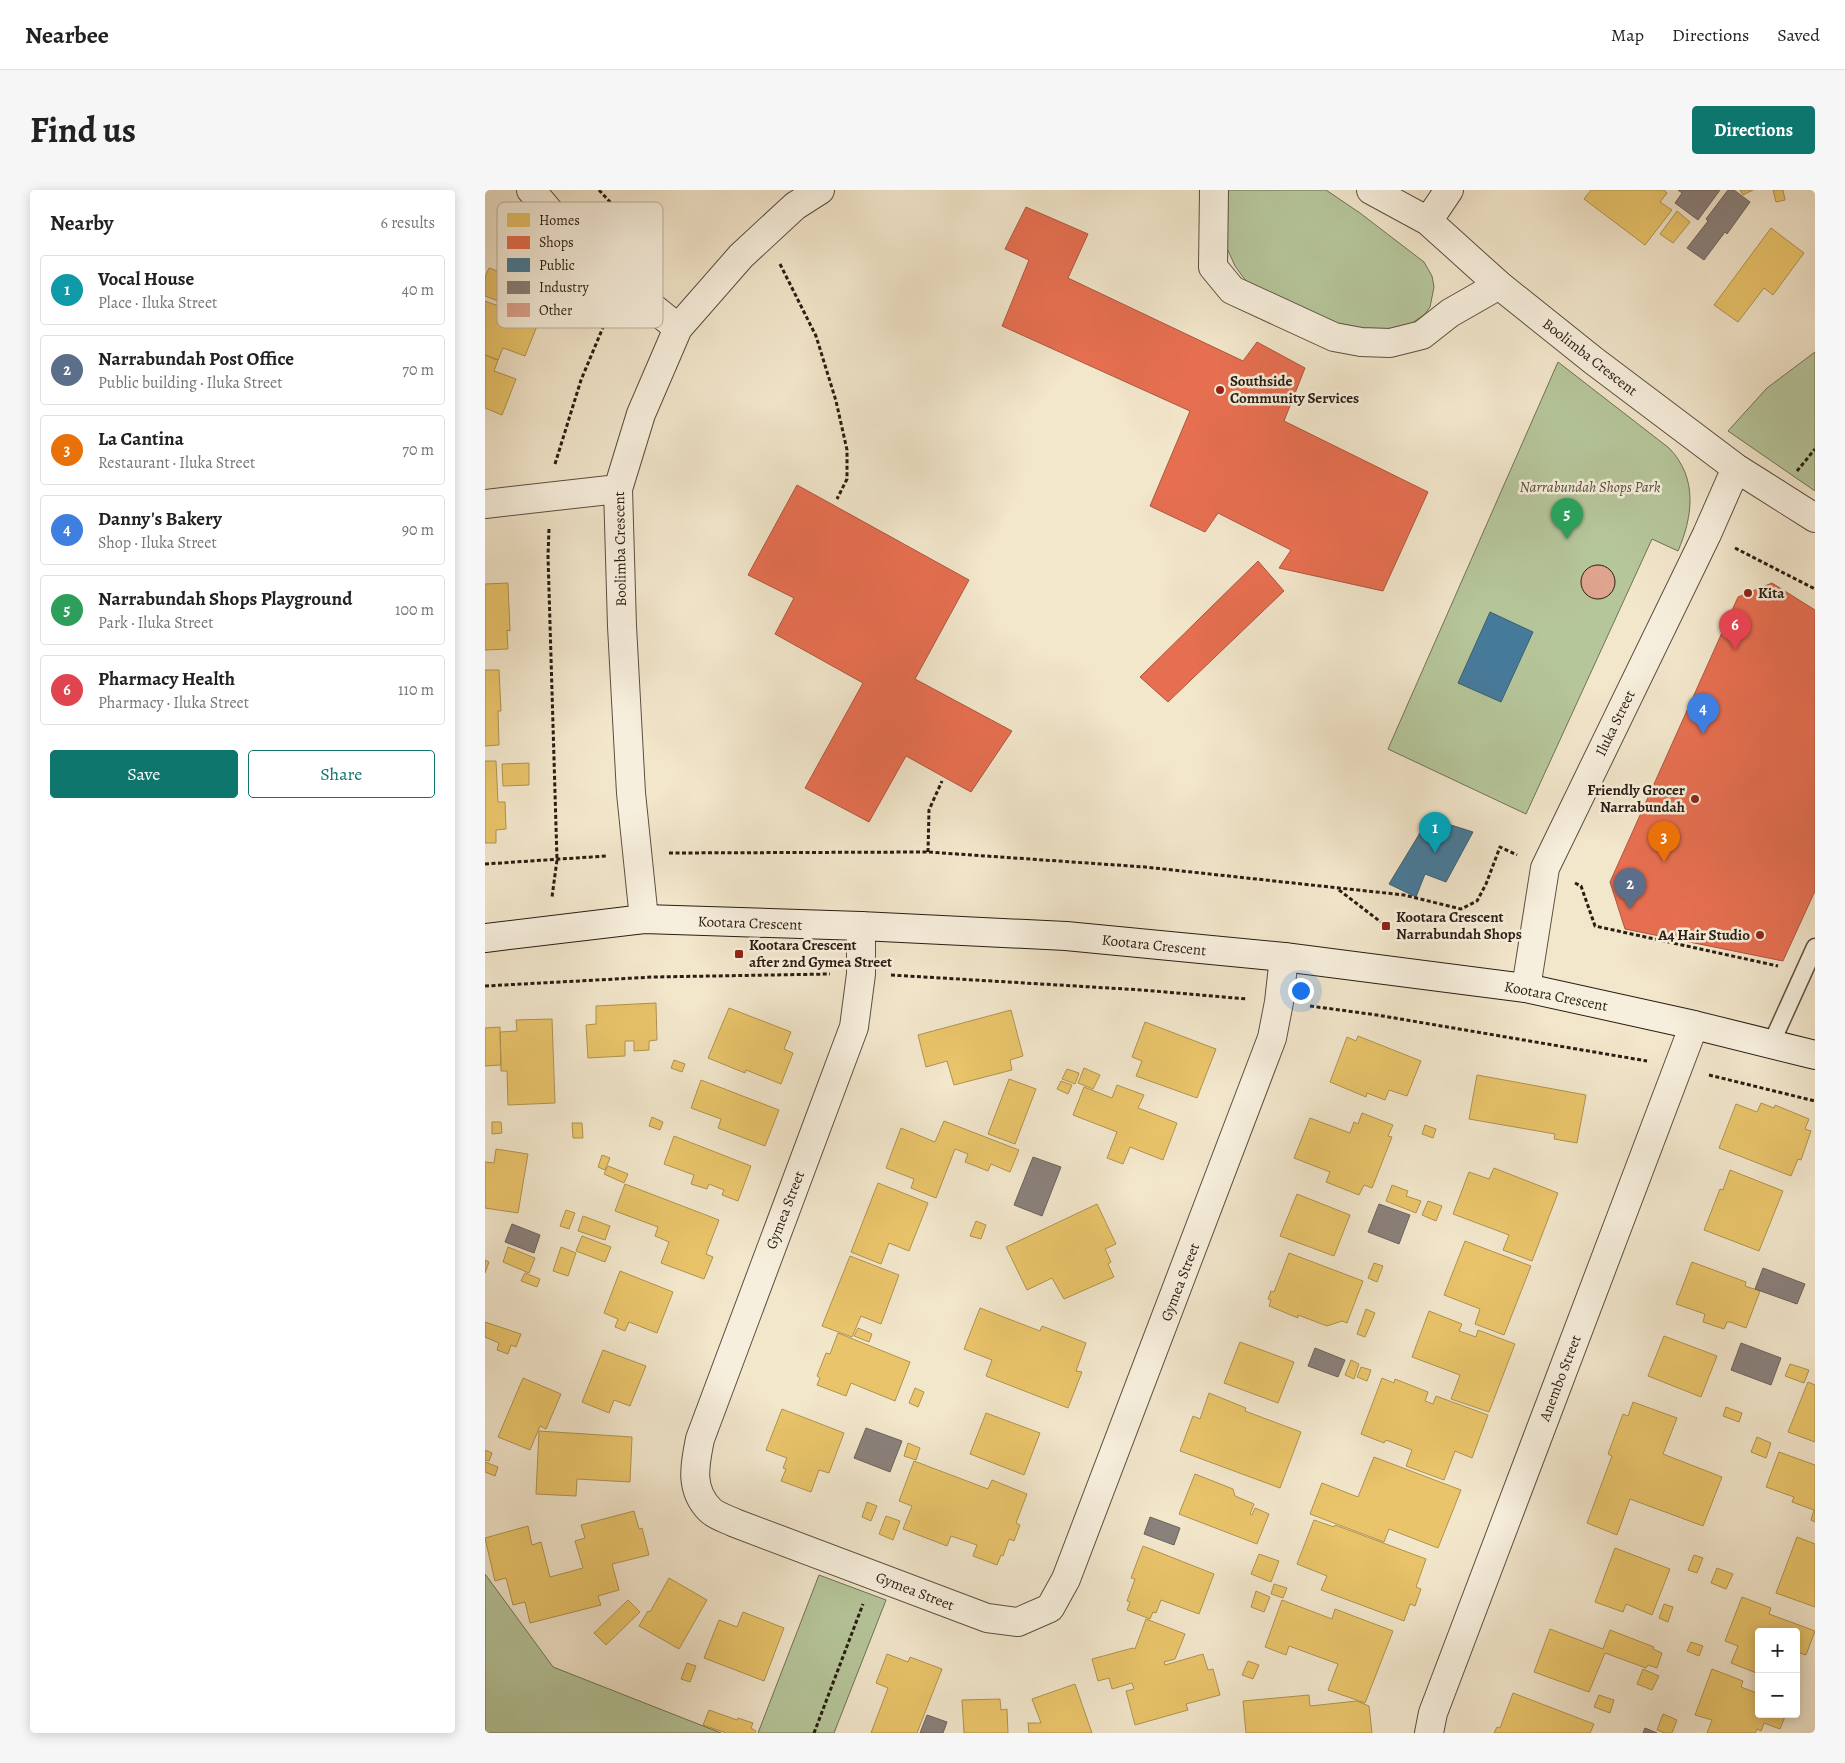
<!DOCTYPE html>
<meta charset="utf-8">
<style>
:root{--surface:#fff;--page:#f6f6f6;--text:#222;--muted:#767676;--line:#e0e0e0;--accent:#0f766e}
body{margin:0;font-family:Alegreya,serif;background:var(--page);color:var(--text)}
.controls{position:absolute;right:15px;bottom:15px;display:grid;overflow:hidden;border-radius:5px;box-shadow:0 2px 12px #0003}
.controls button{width:45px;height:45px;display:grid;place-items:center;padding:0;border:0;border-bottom:1px solid var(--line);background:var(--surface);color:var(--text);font:25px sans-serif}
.you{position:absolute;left:815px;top:800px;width:18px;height:18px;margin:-12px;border:4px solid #fff;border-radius:50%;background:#1a73e8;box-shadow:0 0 0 8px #1a73e833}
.badge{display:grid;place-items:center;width:32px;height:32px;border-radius:50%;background:var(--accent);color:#fff;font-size:16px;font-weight:700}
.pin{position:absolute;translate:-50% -41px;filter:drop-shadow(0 1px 2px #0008)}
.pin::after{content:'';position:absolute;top:26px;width:18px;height:15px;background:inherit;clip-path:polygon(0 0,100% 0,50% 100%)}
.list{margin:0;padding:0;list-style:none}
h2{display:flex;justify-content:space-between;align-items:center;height:65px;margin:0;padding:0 20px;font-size:21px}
h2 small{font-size:16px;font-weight:400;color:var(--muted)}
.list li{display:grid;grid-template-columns:32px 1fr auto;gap:15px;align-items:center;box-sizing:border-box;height:70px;margin:0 10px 10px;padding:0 10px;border:1px solid var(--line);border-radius:5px}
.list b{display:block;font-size:19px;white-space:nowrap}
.list p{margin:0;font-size:16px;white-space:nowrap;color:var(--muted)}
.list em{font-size:16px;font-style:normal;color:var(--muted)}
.actions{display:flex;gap:10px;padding:15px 20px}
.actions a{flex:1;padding:11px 0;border:1px solid var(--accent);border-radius:5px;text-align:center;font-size:18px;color:var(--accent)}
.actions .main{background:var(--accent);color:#fff}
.map{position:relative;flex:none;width:1330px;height:1543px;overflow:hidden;border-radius:5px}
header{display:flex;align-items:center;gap:30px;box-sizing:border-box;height:70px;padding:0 25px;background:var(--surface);border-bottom:1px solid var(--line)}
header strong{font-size:24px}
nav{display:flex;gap:28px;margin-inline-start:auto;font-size:18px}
.intro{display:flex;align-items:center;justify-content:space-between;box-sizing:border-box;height:120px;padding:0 30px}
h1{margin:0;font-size:35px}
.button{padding:12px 22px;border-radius:5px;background:var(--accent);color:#fff;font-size:18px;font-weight:700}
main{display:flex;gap:30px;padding:0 30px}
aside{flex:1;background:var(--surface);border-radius:5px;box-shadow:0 2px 12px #0003}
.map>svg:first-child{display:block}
.green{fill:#b6c69b;stroke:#707256}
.homes{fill:#e9c46a;stroke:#b09250}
.shops{fill:#e76f51;stroke:#ae563e}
.public{fill:#457b9d;stroke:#3d5f73}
.industry{fill:#8a817c;stroke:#6d635c}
.building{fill:#dfa48d;stroke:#2a1d12}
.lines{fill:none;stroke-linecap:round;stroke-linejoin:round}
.lane-casing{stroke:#5c4f40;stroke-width:19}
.street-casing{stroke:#5c4f40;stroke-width:30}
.secondary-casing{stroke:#2a1d12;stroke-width:30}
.path{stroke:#2a1d12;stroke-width:3;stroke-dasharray:4 2.5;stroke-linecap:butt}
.lane{stroke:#f7efdd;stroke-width:16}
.street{stroke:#f7efdd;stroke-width:28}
.secondary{stroke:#f7efdd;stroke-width:28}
.poi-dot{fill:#8f2418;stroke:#f7efdd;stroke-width:2}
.labels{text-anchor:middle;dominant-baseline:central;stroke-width:5;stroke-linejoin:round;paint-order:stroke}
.street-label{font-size:15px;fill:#2a1d12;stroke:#f7efdd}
.poi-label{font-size:15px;font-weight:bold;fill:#2a1d12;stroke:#f7efdd;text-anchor:start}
.park-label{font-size:15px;font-style:italic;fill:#54503b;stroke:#f7efdd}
.key{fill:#f7efdd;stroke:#bab0a0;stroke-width:1}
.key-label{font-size:14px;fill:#2a1d12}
</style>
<header>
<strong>Nearbee</strong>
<nav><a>Map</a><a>Directions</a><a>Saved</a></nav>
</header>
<div class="intro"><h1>Find us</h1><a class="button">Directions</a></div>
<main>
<aside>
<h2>Nearby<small>6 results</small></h2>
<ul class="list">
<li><span class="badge" style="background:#0f9aa8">1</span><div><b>Vocal House</b><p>Place · Iluka Street</p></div><em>40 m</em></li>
<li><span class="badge" style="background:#5c6f8a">2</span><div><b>Narrabundah Post Office</b><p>Public building · Iluka Street</p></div><em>70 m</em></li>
<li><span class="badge" style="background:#e8710a">3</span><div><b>La Cantina</b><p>Restaurant · Iluka Street</p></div><em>70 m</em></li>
<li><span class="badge" style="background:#3f7fe0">4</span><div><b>Danny's Bakery</b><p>Shop · Iluka Street</p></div><em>90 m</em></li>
<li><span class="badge" style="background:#2e9e5b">5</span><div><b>Narrabundah Shops Playground</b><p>Park · Iluka Street</p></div><em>100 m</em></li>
<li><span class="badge" style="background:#e0444e">6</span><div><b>Pharmacy Health</b><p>Pharmacy · Iluka Street</p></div><em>110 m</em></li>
</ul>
<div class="actions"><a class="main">Save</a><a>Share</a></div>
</aside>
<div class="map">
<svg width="1330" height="1543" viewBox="0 0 1330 1543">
<rect width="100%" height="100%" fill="#f2e6cb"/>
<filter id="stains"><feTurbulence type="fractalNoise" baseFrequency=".004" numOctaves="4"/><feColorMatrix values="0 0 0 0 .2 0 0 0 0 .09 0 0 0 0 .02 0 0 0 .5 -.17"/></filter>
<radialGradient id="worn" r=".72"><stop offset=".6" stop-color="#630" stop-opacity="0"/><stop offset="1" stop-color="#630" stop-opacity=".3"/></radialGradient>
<!-- green -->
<path class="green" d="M743 0H841L875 23 939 72 947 86 949 97 945 117 940 124 923 136 900 142H869L764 94 758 87 750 76 741 56V5Z
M1330 162V301L1243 241 1282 198Z
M1073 172 1184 258C1213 288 1208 326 1193 361L1167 349 1041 624 903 559Z
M0 1384 68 1477 236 1543H0Z
M334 1385 401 1410 349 1543H273Z"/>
<!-- homes -->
<path class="homes" d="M1106 0H1179L1182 3 1175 12 1187 20 1160 55 1099 9Z
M1255 0H1268L1258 5Z
M1288 0H1298L1300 10 1291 12Z
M1192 21 1205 32 1188 53 1175 44Z
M1286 38 1319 63 1288 105 1279 98 1253 132 1229 115Z
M4 78 23 85 13 111 0 106V87Z
M0 111 54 131 40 166 18 158 13 170 0 165Z
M0 165 13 170 9 181 31 189 17 225 0 218Z
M23 393 25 441 22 440 23 459 0 460V394Z
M0 480H14L16 521H13L14 555 0 556Z
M0 571H11L13 612H20L21 639 11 640V653H0Z
M44 573V595L18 596 17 574Z
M171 813 172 850 164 851V860L149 861V851H140V866L103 868 101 835 111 834V816Z
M244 818 306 842 299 859 308 863 296 894 261 880 260 883 223 868Z
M526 820 538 866 525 870 527 880 469 895 462 871 441 877 433 845Z
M67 829 70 913 23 915 22 881H16L15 842 32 841 31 830Z
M660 832 731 859 712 908 651 886 657 871 647 867Z
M15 837 16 875 0 876V838Z
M873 846 936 871 922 906 904 900 900 910 882 903 881 907 845 892 862 847 871 851Z
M189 870 200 874 197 882 186 878Z
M599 878 615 885 608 899 593 893Z
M582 879 594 883 590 894 577 889Z
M992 885 1101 905 1092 953 1069 949 1070 944 984 929Z
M524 889 551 899 530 954 503 944Z
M216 890 294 920 280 956 233 938 236 929 206 918Z
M576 891 587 895 583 904 572 899Z
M632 895 659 905 653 918 692 933 678 970 645 957 638 974 622 968 632 942 588 925 599 897 627 908Z
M1276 913 1289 918 1290 915 1324 929 1320 939 1326 941 1316 970 1313 969 1306 986 1234 958 1251 914 1272 922Z
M877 923 908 935 903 946 907 947 887 998 879 995 874 1005 841 992 845 982 809 968 825 928 865 943 869 932 873 934Z
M167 927 178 932 175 940 164 936Z
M459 931 534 960 525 982 506 974 503 981 480 972 483 964 470 959 451 1008 426 998 429 989 401 978 416 938 450 952Z
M7 932H16L17 943 7 944Z
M87 933H97L98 948H88Z
M940 935 951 939 948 948 937 944Z
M189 946 266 976 253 1011 237 1005 239 1000 224 994 222 999 206 994 209 985 179 974Z
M11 959 43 964 33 1023 0 1018V972L9 973Z
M117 965 125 968 120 980 113 977Z
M123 976 143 984 139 993 119 984Z
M1009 978 1073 1003 1047 1071 1018 1060 1024 1045 968 1024 984 982 1004 989Z
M1245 980 1298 1001 1274 1061 1219 1040 1235 999 1238 1000Z
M393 993 443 1013 424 1061 404 1053 396 1074 366 1062Z
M140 994 234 1030 221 1064 228 1067 219 1089 176 1073 184 1052 170 1046 173 1037 130 1021Z
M907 995 923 1001 921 1006 936 1011 931 1023 901 1011Z
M812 1004 865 1025 849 1066 795 1046Z
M943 1011 957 1016 951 1031 937 1025Z
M612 1014 631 1054 620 1059 626 1072 623 1074 629 1087 579 1109 567 1088 542 1100 521 1057Z
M81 1020 90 1023 84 1039 75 1036Z
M98 1026 125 1036 120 1050 93 1041Z
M491 1031 501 1035 496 1049 485 1046Z
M97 1046 126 1057 120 1072 91 1061Z
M980 1051 1046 1076 1019 1145 990 1134 995 1119 959 1105Z
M23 1057 50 1068 44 1083 18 1072Z
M76 1057 91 1063 83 1086 68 1081Z
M804 1063 878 1091 862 1133 857 1131 842 1136 813 1125V1128L784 1116 786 1110 783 1109 786 1101 789 1102Z
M365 1066 414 1085 396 1134 376 1126 367 1147 337 1136Z
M0 1070 4 1072 0 1083Z
M1207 1072 1261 1092 1260 1096 1275 1101 1261 1138 1245 1132H1242L1239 1139 1218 1132 1220 1124 1191 1114Z
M889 1073 898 1076 892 1092 883 1088Z
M135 1081 188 1102 172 1143 144 1132 140 1141 130 1137 133 1129 119 1123Z
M40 1083 55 1089 52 1097 36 1091Z
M495 1118 555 1141 557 1136 601 1153 591 1181 597 1182 583 1218 501 1186 507 1170 479 1159Z
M881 1119 890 1123 880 1147 872 1144Z
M944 1121 977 1134 974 1141 991 1147 993 1140 1030 1154 1004 1222 966 1209 975 1185 927 1167Z
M0 1132 36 1144 31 1157 26 1155 23 1164 12 1160 14 1153 0 1147Z
M373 1138 387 1144 384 1152 369 1146Z
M353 1143 425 1172 410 1211 366 1193 361 1206 332 1195 335 1188 332 1186 341 1163 345 1164Z
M1179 1146 1232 1166 1216 1207 1163 1186Z
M755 1152 809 1172 793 1213 739 1193Z
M118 1160 161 1176 145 1216 129 1210 124 1223 97 1212Z
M866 1170 874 1174 869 1189 860 1185Z
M1305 1174 1324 1180 1319 1193 1300 1186Z
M876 1177 886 1180 882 1191 872 1187Z
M38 1188 76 1204 61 1239 55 1236 45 1260 13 1247Z
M897 1188 909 1193 910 1189 943 1202 940 1211 948 1214 951 1206 1003 1225 987 1268 970 1261 959 1290 921 1276 927 1260 901 1250 899 1253 876 1244Z
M1323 1192 1330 1195V1252L1303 1242Z
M430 1198 439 1202 433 1217 424 1213Z
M724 1203 761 1218 760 1221 816 1242 795 1298 695 1261 708 1226 715 1229Z
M1148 1212 1192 1228 1178 1264 1237 1287 1218 1336 1145 1309 1132 1345 1102 1333 1127 1266 1123 1264 1138 1224 1143 1226Z
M1241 1217 1257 1223 1254 1232 1238 1226Z
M297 1219 359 1243 344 1283 334 1280 326 1302 296 1291 301 1279 298 1278 302 1268 281 1260Z
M501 1223 555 1243 539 1285 485 1264Z
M54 1241 147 1247 145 1292 92 1289 91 1306 51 1304Z
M1272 1247 1286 1253 1281 1268 1266 1262Z
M423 1253 435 1258 431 1270 419 1266Z
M0 1260 7 1263 4 1271 0 1270Z
M1294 1262 1330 1275V1332L1326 1330 1329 1320 1307 1312 1309 1307 1281 1297Z
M889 1267 976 1300 953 1358 904 1339 899 1352 825 1324 837 1293 873 1307Z
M429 1271 503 1299 507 1290 542 1304 531 1333 535 1335 529 1351 524 1349 518 1366 516 1365 512 1375 488 1366 492 1355 466 1346 462 1356 418 1339 427 1316 414 1311Z
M0 1272 13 1277 10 1286 0 1282Z
M710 1284 748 1299 750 1306 769 1314 765 1324 767 1325 770 1318 784 1324 772 1354 694 1324Z
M382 1312 392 1316 386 1331 377 1327Z
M149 1321 154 1339 157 1338 164 1365 127 1374 134 1400 113 1406 116 1415 45 1433 40 1412 28 1415 21 1388 10 1391 0 1348 43 1336 47 1355 56 1352 65 1387 98 1378 90 1351 100 1348 96 1335Z
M401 1326 415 1331 408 1350 394 1344Z
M829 1330 849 1337 850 1335 941 1369 931 1397 936 1399 930 1416 925 1414 919 1431 836 1400 842 1386 812 1374Z
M1312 1347 1330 1354V1417L1291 1403Z
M658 1356 729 1384 714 1424 676 1410 671 1423 668 1422 665 1429 642 1420 645 1412 642 1411 650 1389 646 1388Z
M1130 1358 1185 1379 1167 1425 1141 1414 1138 1422 1110 1412Z
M774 1364 794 1371 786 1392 766 1384Z
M1209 1365 1218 1368 1212 1383 1203 1380Z
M1232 1378 1248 1384 1241 1399 1226 1393Z
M184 1388 222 1410 194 1459 154 1436 163 1421 165 1422Z
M789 1394 802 1398 798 1408 786 1404Z
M771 1401 785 1407 779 1422 766 1417Z
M1257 1407 1286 1418 1284 1424 1330 1441 1321 1465 1311 1462V1442H1274V1484L1246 1473 1253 1456 1240 1451Z
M143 1410 155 1422 121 1455 109 1443Z
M797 1410 847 1429 850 1419 908 1441 880 1513 843 1500 853 1474 804 1456 801 1465 780 1457Z
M1179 1414 1188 1417 1183 1432 1174 1428Z
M258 1422 299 1438 279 1491 219 1468 234 1430 252 1437Z
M661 1429 700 1444 690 1469 679 1472 680 1475 718 1464 723 1480 728 1479 735 1505 701 1514 703 1520 650 1535 641 1501 649 1499 647 1493 627 1499 624 1488 613 1491 607 1469 648 1458 650 1459Z
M1065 1439 1118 1459 1125 1440 1169 1457 1168 1459 1177 1463 1172 1478 1163 1475 1161 1478 1120 1463 1104 1502 1049 1482Z
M1206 1452 1218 1456 1214 1466 1202 1461Z
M402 1464 423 1472 425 1467 457 1479 432 1543H386L403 1498 391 1493Z
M763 1471 774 1475 768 1489 757 1485Z
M202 1473 211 1476 205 1492 196 1489Z
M1158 1479 1174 1486 1167 1500 1152 1494Z
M1227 1479 1258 1491 1256 1497 1274 1504V1524H1301L1295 1539 1279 1533 1276 1541 1272 1539 1270 1543H1222L1227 1530 1210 1525Z
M590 1494 607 1543H544L543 1533H556L547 1509Z
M1028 1503 1109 1534 1105 1543H1009L1012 1537 1015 1538Z
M824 1505 825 1516 872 1511 884 1516 887 1543H761L758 1511Z
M1114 1505 1129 1510 1125 1523 1109 1517Z
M515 1509 516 1520 522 1519 523 1543H479L477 1510Z
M224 1520 252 1530 253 1528 268 1533 266 1538 271 1541 270 1543H241L218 1535Z
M1178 1524 1192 1530 1187 1543H1180L1172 1540Z"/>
<!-- shops -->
<path class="shops" d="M541 17 603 44 583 88 758 171 772 152 820 178 799 231 943 302 898 401 794 378 806 360 733 323 720 342 665 316 705 221 517 136 544 70 520 59Z
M312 295 484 390 430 489 527 541 486 602 421 566 384 632 320 598 378 493 290 444 309 408 263 385Z
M773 371 799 401 683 512 655 487Z
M1287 393 1330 420V701L1298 771 1140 739 1125 692 1253 407Z"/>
<!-- public -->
<path class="public" d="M1005 422 1048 442 1016 512 973 493Z
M944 628 988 642 961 692 940 684 931 707 904 694Z"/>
<!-- industry -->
<path class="industry" d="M1193 0H1235L1213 30 1190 13 1197 3Z
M1243 0H1249L1265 12 1242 44 1240 42 1219 70 1202 58 1223 31 1221 29Z
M548 967 576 977 557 1026 529 1015Z
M894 1014 925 1025 914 1054 883 1042Z
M27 1034 55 1045 49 1063 20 1052Z
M1278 1078 1320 1094 1312 1114 1270 1099Z
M1256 1153 1296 1168 1286 1195 1246 1180Z
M830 1158 860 1170 853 1187 823 1176Z
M381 1238 417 1251 405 1282 369 1268Z
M665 1327 695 1338 689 1355 659 1344Z
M442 1525 462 1532 458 1543H435Z
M1160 1538 1172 1543H1158Z"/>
<!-- building -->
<path class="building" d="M1096 392a17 17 0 1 1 34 0a17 17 0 1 1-34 0Z"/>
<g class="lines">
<defs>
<path id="lane" d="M1286 854 1330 757"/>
<path id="street" d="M46 0 81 41 142 97 193 138
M729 0 728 77 747 100 849 147 876 152 905 153 937 145 965 123 1014 95
M886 0 943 31 1014 95 1109 171 1251 278 1330 328
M943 31 964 0
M0 314 133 299
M159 729 146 603 137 436 133 299 156 224 193 138 256 66 310 16 335 0
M376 736V784L369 837 215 1249C210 1274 204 1299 225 1320 231 1326 242 1329 250 1333L502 1428 533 1432 565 1418 581 1389 787 848 794 812 799 767
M1041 798 1060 678 1222 344 1251 278
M944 1543 948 1523 1209 835"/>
<path id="secondary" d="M0 748 159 729 376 736 581 746 799 767 1041 798 1209 835 1330 865"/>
</defs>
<!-- lane casing -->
<use href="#lane" class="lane-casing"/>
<!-- street casing -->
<use href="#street" class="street-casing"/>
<!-- secondary casing -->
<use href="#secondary" class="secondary-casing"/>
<!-- path -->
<path class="path" d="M114 0 145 34 174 52 161 71
M295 74 331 146 351 211 362 260V289L352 309
M70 274 96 190 124 123
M1312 281 1330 259
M64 339 63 366 72 670 67 707
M1250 358 1330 399
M443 662 444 620 457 591
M184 663 443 662 660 677 919 705 976 719 992 711 1001 694 1015 657 1032 665
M0 674 121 666
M1090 693 1096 696 1110 736 1293 776
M854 700 901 736
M406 785 657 800 762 809
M0 796 168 787 345 784
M825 816 892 825 1162 871
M1224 885 1330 911
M329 1543 378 1414"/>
<!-- lane -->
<use href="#lane" class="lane"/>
<!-- street -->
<use href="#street" class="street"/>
<!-- secondary -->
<use href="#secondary" class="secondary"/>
</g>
<!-- markers -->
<g class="poi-dot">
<circle cx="735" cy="200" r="5"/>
<circle cx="1263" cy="403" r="5"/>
<circle cx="1210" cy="609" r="5"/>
<rect x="896" y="731" width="10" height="10" rx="2.5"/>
<circle cx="1275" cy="745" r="5"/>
<rect x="249" y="759" width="10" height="10" rx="2.5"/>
</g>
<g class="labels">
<!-- street labels -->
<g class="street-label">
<text transform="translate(1105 167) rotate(38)">Boolimba Crescent</text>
<text transform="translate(135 359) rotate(-91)">Boolimba Crescent</text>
<text transform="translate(1130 533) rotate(-64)">Iluka Street</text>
<text transform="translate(265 733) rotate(2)">Kootara Crescent</text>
<text transform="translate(669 755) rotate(6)">Kootara Crescent</text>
<text transform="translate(1071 806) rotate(11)">Kootara Crescent</text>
<text transform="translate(300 1020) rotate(-69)">Gymea Street</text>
<text transform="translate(695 1092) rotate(-69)">Gymea Street</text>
<text transform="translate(1075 1188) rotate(-69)">Anembo Street</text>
<text transform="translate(430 1401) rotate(21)">Gymea Street</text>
</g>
<!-- poi labels -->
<g class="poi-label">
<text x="745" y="191">Southside<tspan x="745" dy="17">Community Services</tspan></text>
<text x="1273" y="403">Kita</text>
<text x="1200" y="600" text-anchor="end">Friendly Grocer<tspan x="1200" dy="17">Narrabundah</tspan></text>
<text x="911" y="727">Kootara Crescent<tspan x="911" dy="17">Narrabundah Shops</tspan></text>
<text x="1265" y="745" text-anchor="end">A4 Hair Studio</text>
<text x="264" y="755">Kootara Crescent<tspan x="264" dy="17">after 2nd Gymea Street</tspan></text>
</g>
<!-- park labels -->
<g class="park-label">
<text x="1105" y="297">Narrabundah Shops Park</text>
</g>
</g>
<!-- legend -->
<rect x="12" y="12" width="166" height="126" rx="8" class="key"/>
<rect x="22" y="23" width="23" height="14" fill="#e9c46a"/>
<rect x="22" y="46" width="23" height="13" fill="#e76f51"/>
<rect x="22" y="68" width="23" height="14" fill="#457b9d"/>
<rect x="22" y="91" width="23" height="13" fill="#8a817c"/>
<rect x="22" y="113" width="23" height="14" fill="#dfa48d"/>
<g class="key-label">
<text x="54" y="35">Homes</text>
<text x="54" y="57">Shops</text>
<text x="54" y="80">Public</text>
<text x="54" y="102">Industry</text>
<text x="54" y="125">Other</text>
</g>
<rect width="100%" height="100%" filter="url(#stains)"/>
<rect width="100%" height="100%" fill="url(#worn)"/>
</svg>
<div class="controls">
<button>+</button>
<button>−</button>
</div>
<div class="you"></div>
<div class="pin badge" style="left:950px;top:663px;background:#0f9aa8">1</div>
<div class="pin badge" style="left:1145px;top:719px;background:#5c6f8a">2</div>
<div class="pin badge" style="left:1179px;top:672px;background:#e8710a">3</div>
<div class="pin badge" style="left:1218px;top:544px;background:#3f7fe0">4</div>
<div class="pin badge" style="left:1082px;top:349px;background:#2e9e5b">5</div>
<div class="pin badge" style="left:1250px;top:460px;background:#e0444e">6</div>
</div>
</main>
